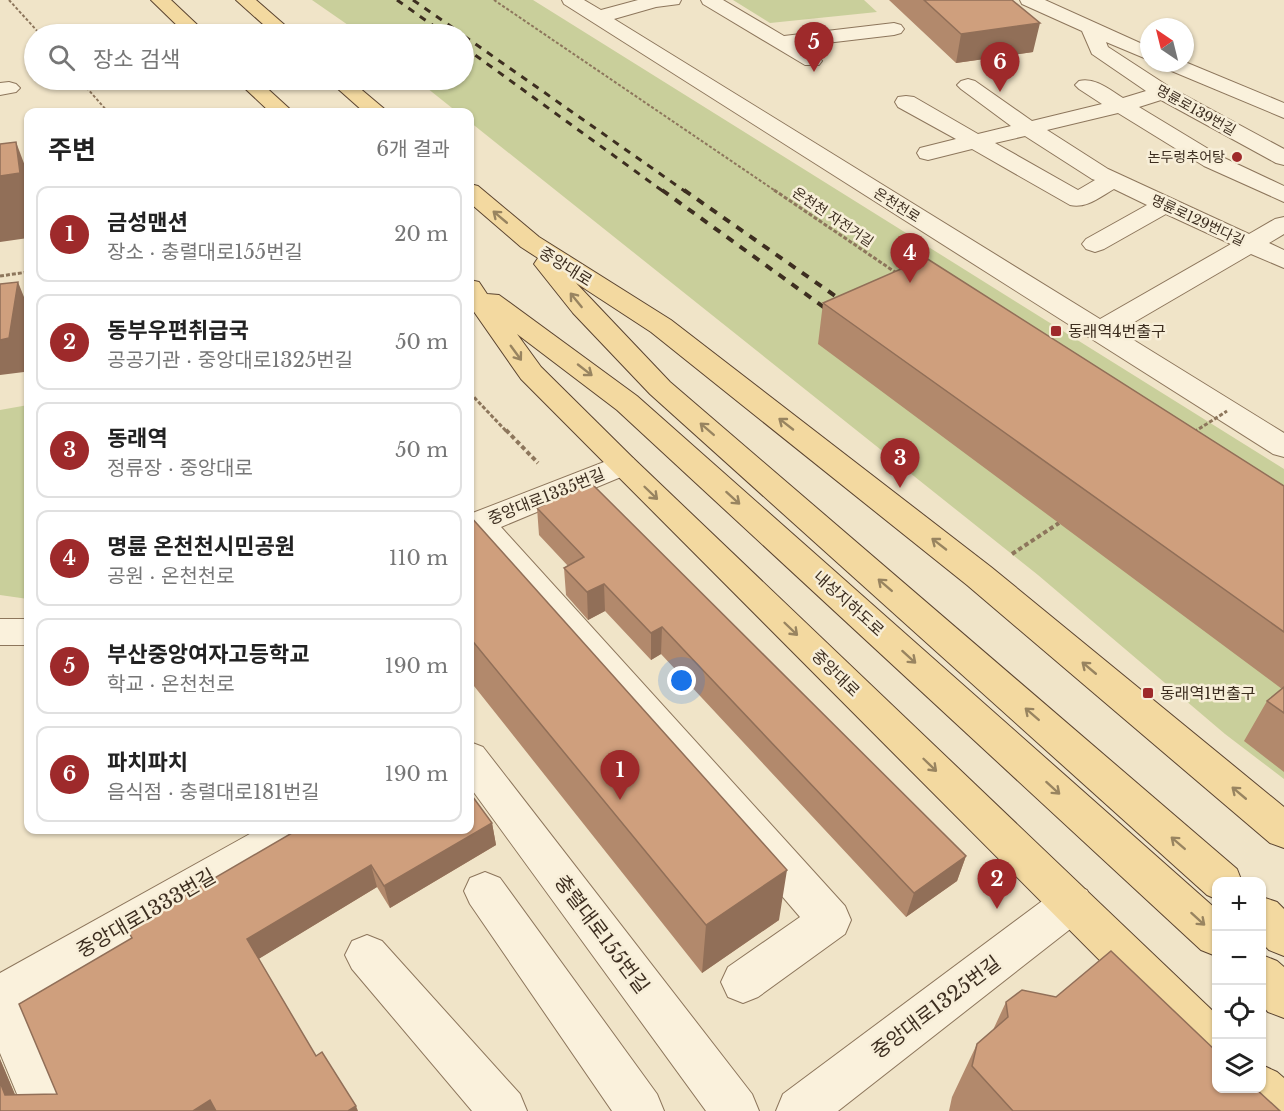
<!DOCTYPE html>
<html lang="ko">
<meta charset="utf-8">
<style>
:root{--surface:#fff;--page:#f2f2f2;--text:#222;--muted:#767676;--line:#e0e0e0;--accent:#9e2a2b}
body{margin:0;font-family:"Libre Baskerville","Noto Sans KR",serif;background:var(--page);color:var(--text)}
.controls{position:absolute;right:18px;bottom:18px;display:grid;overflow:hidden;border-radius:12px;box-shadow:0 2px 4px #0004}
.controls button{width:54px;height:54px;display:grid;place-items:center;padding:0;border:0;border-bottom:2px solid var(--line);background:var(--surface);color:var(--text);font:30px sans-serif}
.compass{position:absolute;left:1140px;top:18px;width:54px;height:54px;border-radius:50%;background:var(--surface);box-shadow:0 2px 4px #0004;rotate:325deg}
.you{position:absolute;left:682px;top:681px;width:21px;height:21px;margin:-15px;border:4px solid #fff;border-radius:50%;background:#1a73e8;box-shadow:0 0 0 9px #1a73e833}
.badge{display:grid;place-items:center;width:39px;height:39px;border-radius:50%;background:var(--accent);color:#fff;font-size:20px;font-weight:700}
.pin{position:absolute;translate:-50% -50px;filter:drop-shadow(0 2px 3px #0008)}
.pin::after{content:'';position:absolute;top:32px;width:21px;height:18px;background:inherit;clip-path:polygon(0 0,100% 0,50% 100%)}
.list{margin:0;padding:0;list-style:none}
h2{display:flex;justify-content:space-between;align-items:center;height:78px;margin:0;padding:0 24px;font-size:26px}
h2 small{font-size:20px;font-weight:400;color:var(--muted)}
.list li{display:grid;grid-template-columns:39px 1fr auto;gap:18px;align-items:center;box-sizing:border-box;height:96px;margin:0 12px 12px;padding:0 12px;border:2px solid var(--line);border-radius:12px}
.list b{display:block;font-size:22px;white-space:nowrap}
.list p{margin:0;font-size:20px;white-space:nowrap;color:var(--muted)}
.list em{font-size:20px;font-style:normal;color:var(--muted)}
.icon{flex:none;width:33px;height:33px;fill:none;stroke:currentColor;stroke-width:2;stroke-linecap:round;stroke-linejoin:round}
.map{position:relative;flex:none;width:1284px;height:1111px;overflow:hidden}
.search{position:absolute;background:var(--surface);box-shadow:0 2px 4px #0004;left:24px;top:24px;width:450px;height:66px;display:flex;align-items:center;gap:15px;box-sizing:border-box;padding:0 21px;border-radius:33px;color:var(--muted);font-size:22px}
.panel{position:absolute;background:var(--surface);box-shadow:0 2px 4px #0004;left:24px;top:108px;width:450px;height:726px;border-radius:12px}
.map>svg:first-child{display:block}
.green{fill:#c9cf9b}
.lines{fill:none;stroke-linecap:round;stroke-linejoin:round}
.minor-casing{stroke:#8d765c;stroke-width:2}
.major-casing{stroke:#5b4430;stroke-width:2}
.path-far2{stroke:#8d765c;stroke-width:2;stroke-dasharray:3 2;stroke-linecap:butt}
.path-far1{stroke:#8d765c;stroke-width:3;stroke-dasharray:4 2;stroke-linecap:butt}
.path{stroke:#8d765c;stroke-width:4;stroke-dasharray:4.5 3;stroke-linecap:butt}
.minor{fill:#faf1dc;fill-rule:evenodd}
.major{fill:#f3d9a0;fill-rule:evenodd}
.rail-far1{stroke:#3d2e20;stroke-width:3;stroke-dasharray:7 7;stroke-linecap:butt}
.rail{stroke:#3d2e20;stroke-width:4;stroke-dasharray:8 8;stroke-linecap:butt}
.path-bridge-far1{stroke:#8d765c;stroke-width:3;stroke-dasharray:4 2;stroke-linecap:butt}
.path-bridge{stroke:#8d765c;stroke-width:4;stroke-dasharray:4.5 3;stroke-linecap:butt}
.wall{fill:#b2896c}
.shaded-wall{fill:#916f58}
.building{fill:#cf9f7d;stroke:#916f58;stroke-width:1.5}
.oneway{stroke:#988460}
.poi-dot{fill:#9e2a2b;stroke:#f7eed8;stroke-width:2}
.labels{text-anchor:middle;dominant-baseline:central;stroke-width:5;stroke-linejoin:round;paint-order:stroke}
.far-street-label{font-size:14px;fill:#3d2e20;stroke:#f7eed8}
.far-poi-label{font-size:14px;fill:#3d2e20;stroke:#f7eed8;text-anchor:end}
.street-label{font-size:16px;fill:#3d2e20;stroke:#f7eed8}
.poi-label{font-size:16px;fill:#3d2e20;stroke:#f7eed8;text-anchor:start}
.near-street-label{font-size:20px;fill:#3d2e20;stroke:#f7eed8}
</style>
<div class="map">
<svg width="1284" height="1111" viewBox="0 0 1284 1111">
<rect width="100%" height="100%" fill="#f0e4c8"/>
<!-- green -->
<path class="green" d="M312 0H533L1284 469V779L1225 734 1038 575 470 122V112H457L417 80H464V34H361Z
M733 0H864L877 12 770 23Z
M28 405V599L0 595V410Z"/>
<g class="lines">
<defs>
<path id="minor" d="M562 0H584L601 10 638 0H681L679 4 656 7 614 19 1100 319 1231 244 1166 214 1104 249 1095 252 1086 249 1082 244 1086 239 1147 205 1114 189C1100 197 1086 209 1070 205L972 149 928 160 920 158 917 153 920 148 956 139 898 107 895 102 898 97 906 96 914 97 978 134 1011 126 961 89 957 85 961 81 968 79 975 81 1032 121 1102 104 1079 89 1075 85 1079 81C1095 77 1110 90 1123 98L1146 91 1092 54 1082 31 1022 4 1020 0H1045L1149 47V60L1106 42 1108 47 1171 88 1284 149V165L1276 163 1161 100 1139 107 1220 156 1284 186V202L1204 166 1118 113 1047 130 1108 169 1249 234 1275 219 1284 217V234L1269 243 1284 250V268L1251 254 1119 331 1284 433V457L1273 454 564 4ZM1025 136 1092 179 1095 180 1078 190 995 143Z
M701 0H723L784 36 894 23 901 25 904 29 901 33 894 35 801 46 819 57 822 61 819 65H805L703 4Z
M1185 62 1284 103V118L1162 67 1159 63Z
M9 82 16 84 20 88 16 92 0 95V83Z
M622 455 633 458 637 465 633 472 501 527 845 906 851 920 845 934 758 997 743 1003 728 997 721 982 728 967 800 917 473 537 470 538V514Z
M0 619H28V645H0Z
M470 742 483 747 752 1094 759 1111H706L470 787Z
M257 830H312L306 842 25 1007 72 1111H24L0 1053V973Z
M485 872 500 878 657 1094 664 1111H612L470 904 464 891 470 878Z
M1072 884 1087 890 1093 903 1087 916 838 1111H776L783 1094 1057 890Z
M367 935 382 941 520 1094 527 1111H472L352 969 345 955 352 941Z"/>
<path id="major" d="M151 0H171L207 34H186Z
M236 0H256L295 34H274Z
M236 80H258L293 112H270Z
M328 80H350L388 112H364Z
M470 184 478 186 539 237 671 320 991 567 1284 807V848L1270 843 967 585 651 332 576 283 670 382 1237 869 1242 882H1216V899L1207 895 650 394 573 313 534 264 538 258 521 247 470 203Z
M470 280 479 282 487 294 499 295 637 396 1216 909V956L1201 950 617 410 517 334 541 367 633 458 1216 1014V1067L1200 1061 521 379 470 306Z
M1262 897 1277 902 1284 909V956L1269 950 1262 943Z
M1262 955 1277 961 1284 967V1018L1268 1012 1262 1005Z
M1262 1065 1277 1072 1284 1078V1111H1251L1245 1104 1238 1088H1262Z"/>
</defs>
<!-- minor casing -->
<use href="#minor" class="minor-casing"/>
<!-- major casing -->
<use href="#major" class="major-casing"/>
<!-- path-far2 -->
<path class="path-far2" d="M9 0 40 34
M494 0 777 192
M80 80 108 112"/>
<!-- path-far1 -->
<path class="path-far1" d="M774 190 898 274
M0 276 28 272
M470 393 507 432"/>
<!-- path -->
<path class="path" d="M506 430 538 463
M1012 554 1059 523"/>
<!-- minor -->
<use href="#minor" class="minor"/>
<!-- major -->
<use href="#major" class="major"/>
<!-- rail-far1 -->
<path class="rail-far1" d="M397 0 445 34
M413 0 462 34
M464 36 686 192
M464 47 664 192"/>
<!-- rail -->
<path class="rail" d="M662 190 836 316
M684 190 851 307"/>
<!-- path-bridge-far1 -->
<path class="path-bridge-far1" d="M1194 432 1227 411"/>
<!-- path-bridge -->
<path class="path-bridge" d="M1192 433 1197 430"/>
</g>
<!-- wall -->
<path class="wall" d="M889 0H1012L1033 52 956 63Z
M823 303 1284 486V772L1244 741 1267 701 1282 689 818 344Z
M537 508 966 856 957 881 906 917 661 654 651 660 605 611 588 620 566 595 564 568 568 566 539 535Z
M470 516 779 920 702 973 470 681Z
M492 823 496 845 390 908 377 887 258 959 316 1056 356 1106 0 1111V1059L15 1095 57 1094 132 938Z
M1006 1002 1280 1111H949L952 1097 977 1044 993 1030Z"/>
<!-- shaded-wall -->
<path class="shaded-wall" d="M1040 23 1033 52 956 63 961 34Z
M16 142 28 174V238L0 242V176Z
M18 282 28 307V338L24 372 0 375V340Z
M604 584 605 611 588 620 587 592Z
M662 627 661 654 651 660V633Z
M492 823 496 845 390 908 384 886Z
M966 856 957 881 906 917 914 893Z
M371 865 377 887 257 960 247 939Z
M787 870 779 920 702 973 706 925Z
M0 1059 22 1111 5 1095 0 1082Z
M210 1100 217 1111H193Z
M356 1106 358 1111H348Z"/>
<!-- building -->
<path class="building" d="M924 0H1012L1040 23 961 34Z
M16 142 20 173 0 176V144Z
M926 258 1284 486V632L823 303Z
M18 282 9 338 0 340V284Z
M590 482 966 856 914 893 662 627 651 633 604 584 587 592 564 568 584 557 537 508Z
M470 516 787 870 706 925 470 638Z
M1284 687V713L1267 701Z
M470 793 492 823 384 886 371 865 247 939 316 1056 322 1052 356 1106 348 1111H216L210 1100 193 1111H0V1082L5 1095 57 1094 19 1004 132 938 127 929 297 830H470Z
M1111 951 1216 1051V1089H1256L1280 1111H1013L972 1066 977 1044 1008 1017 1006 1002 1022 990 1056 997Z"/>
<!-- one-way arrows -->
<defs><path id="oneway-shaft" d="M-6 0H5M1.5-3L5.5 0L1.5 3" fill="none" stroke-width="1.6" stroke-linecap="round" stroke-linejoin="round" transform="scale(1.5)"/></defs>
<g class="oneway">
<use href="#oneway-shaft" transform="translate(500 217) rotate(-140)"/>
<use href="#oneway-shaft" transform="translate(576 300) rotate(-129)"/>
<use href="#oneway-shaft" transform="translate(516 353) rotate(54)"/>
<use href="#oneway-shaft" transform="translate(585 370) rotate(38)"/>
<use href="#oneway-shaft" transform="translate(786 424) rotate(-142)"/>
<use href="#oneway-shaft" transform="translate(707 429) rotate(-139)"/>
<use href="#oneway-shaft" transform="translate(651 493) rotate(44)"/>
<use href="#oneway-shaft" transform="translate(733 498) rotate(42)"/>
<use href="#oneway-shaft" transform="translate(939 544) rotate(-142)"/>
<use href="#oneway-shaft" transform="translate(885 585) rotate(-139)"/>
<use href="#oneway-shaft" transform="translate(791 629) rotate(44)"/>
<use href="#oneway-shaft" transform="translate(909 657) rotate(42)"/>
<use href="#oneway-shaft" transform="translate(1089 668) rotate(-140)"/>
<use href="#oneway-shaft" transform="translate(1032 714) rotate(-139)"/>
<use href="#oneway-shaft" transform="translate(930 765) rotate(44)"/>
<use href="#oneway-shaft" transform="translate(1053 788) rotate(42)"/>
<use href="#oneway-shaft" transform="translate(1239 793) rotate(-140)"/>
<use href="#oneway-shaft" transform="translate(1178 843) rotate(-139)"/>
<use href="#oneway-shaft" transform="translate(1198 919) rotate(42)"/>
</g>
<!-- markers -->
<g class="poi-dot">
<circle cx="1237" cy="157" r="6"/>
<rect x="1050" y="325" width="12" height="12" rx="3"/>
<rect x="1142" y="687" width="12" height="12" rx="3"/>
</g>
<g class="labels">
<!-- far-street labels -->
<g class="far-street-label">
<text transform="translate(1196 110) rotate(29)">명륜로139번길</text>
<text transform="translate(897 205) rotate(32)">온천천로</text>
<text transform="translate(833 217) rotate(34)">온천천 자전거길</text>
<text transform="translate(1198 220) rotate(25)">명륜로129번다길</text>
</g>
<!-- far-poi labels -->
<g class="far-poi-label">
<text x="1225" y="157">논두렁추어탕</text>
</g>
<!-- street labels -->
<g class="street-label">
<text transform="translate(566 266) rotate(32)">중앙대로</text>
<text transform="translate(546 496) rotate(-22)">중앙대로1335번길</text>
<text transform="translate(849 603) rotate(42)">내성지하도로</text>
<text transform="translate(836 673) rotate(44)">중앙대로</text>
</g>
<!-- poi labels -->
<g class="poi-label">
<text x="1068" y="331">동래역4번출구</text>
<text x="1160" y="693">동래역1번출구</text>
</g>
<!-- near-street labels -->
<g class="near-street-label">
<text transform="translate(146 913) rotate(-30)">중앙대로1333번길</text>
<text transform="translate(602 934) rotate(53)">충렬대로155번길</text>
<text transform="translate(936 1007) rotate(-37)">중앙대로1325번길</text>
</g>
</g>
</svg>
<div class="controls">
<button>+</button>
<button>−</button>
<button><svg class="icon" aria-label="locate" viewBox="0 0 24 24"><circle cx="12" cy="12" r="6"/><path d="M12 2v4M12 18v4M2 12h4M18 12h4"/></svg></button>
<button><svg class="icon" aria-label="layers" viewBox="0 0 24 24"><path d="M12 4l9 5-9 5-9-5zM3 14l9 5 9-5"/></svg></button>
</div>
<svg class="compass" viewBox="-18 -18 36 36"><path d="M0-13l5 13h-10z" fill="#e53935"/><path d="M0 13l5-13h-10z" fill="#767676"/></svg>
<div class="you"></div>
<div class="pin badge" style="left:620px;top:800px">1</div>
<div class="pin badge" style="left:997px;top:909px">2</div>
<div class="pin badge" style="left:900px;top:488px">3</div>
<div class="pin badge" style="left:910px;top:283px">4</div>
<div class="pin badge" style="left:814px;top:72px">5</div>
<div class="pin badge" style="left:1000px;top:92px">6</div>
<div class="search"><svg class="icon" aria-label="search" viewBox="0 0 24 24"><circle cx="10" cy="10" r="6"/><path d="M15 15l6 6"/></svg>장소 검색</div>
<section class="panel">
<h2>주변<small>6개 결과</small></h2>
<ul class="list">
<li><span class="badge">1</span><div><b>금성맨션</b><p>장소 · 충렬대로155번길</p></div><em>20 m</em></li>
<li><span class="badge">2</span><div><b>동부우편취급국</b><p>공공기관 · 중앙대로1325번길</p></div><em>50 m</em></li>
<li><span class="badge">3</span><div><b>동래역</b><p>정류장 · 중앙대로</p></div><em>50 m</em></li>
<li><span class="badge">4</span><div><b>명륜 온천천시민공원</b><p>공원 · 온천천로</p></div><em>110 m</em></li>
<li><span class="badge">5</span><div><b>부산중앙여자고등학교</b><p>학교 · 온천천로</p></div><em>190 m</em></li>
<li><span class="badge">6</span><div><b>파치파치</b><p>음식점 · 충렬대로181번길</p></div><em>190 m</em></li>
</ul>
</section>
</div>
